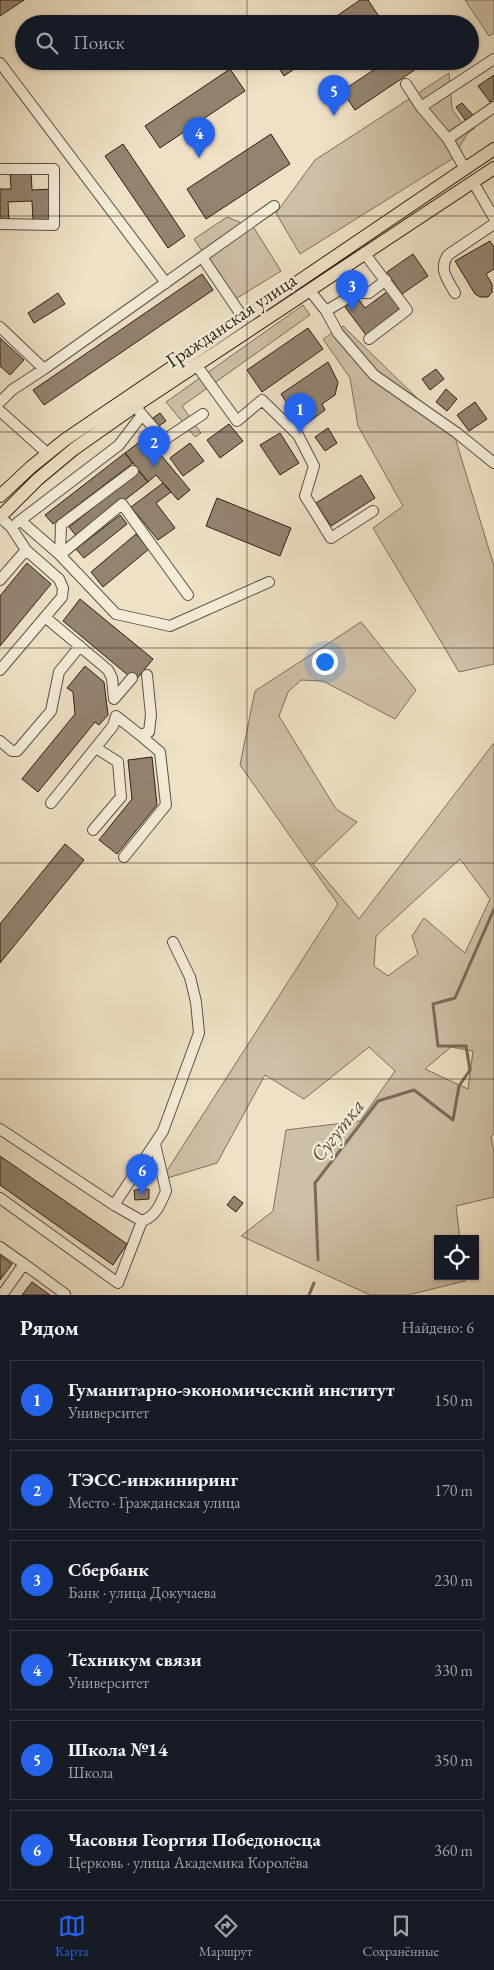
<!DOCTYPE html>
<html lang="ru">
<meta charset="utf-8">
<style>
:root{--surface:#171b24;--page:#20242c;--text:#f1f3f6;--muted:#9ea1a6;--line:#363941;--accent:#2563eb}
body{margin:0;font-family:"EB Garamond",serif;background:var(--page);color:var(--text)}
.controls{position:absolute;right:15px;bottom:15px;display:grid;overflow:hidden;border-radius:0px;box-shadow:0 1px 4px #0004}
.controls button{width:45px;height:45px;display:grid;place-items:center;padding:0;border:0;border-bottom:1px solid var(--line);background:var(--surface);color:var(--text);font:25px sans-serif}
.you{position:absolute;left:324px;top:661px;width:18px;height:18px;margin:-12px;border:4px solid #fff;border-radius:50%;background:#1a73e8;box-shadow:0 0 0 8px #1a73e833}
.badge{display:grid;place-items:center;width:32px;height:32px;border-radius:50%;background:var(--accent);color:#fff;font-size:16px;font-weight:700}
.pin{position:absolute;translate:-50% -41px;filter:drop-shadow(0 1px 2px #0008)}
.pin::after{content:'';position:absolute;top:26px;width:18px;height:15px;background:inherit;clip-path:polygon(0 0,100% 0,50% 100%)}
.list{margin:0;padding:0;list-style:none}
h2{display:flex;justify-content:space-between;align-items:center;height:65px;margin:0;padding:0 20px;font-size:21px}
h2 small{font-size:16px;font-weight:400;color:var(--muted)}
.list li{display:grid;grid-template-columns:32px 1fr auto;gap:15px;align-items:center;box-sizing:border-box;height:80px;margin:0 10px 10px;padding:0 10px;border:1px solid var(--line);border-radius:0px}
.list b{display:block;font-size:19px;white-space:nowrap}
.list p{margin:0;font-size:16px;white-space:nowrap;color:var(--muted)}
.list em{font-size:16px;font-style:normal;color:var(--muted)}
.icon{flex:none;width:28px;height:28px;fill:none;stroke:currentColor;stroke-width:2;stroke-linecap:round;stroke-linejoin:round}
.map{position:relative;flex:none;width:494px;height:1295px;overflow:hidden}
.search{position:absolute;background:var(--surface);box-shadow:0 1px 4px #0004;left:15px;right:15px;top:15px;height:55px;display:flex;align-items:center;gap:12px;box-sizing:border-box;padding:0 18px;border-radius:28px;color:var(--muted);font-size:19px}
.sheet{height:605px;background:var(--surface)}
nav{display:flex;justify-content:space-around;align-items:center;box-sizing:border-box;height:70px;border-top:1px solid var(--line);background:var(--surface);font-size:14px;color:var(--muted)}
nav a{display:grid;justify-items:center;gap:2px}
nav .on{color:var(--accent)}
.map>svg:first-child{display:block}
.green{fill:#cec0a7;stroke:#7f6e5e;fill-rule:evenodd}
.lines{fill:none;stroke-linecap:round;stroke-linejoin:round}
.stream{stroke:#7b6a5b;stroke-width:3}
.building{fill:#938371;stroke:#301d15}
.minor-casing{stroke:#604e41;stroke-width:12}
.major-casing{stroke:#301d15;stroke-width:14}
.minor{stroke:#f4ecd9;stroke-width:10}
.major{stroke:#eee1c5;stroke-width:12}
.grid{fill:none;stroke:#301d15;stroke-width:1;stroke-opacity:0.55}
.labels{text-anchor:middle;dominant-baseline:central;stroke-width:4.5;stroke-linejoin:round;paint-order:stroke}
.street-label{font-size:20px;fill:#301d15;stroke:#f4ecd9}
.water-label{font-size:21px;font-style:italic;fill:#5c4a3e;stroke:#f4ecd9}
</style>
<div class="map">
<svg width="494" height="1295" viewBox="0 0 494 1295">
<rect width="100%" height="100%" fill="#eee1c5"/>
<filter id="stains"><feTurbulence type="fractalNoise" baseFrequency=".004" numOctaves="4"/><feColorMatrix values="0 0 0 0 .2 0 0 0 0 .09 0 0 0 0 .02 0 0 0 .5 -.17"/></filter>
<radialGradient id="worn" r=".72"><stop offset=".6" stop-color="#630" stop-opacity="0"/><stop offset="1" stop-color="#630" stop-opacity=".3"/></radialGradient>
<!-- green -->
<path class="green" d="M465 0H494V33L489 36Z
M449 73 452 109 464 126 471 122 475 128 468 133 452 159 300 254 276 213 315 160Z
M227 217 254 228 281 271 234 300 194 239Z
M303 305 310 315 182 406 201 433 195 437 166 402Z
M343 326 454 434 494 566V664L459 672 373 528 403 506 358 426 350 378 323 339Z
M361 622 416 690 395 719 323 681 301 680 288 692 279 716 336 809 357 822 313 864 359 919 494 743V1133L491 1137 494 1152V1197L456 1206 460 1239H438V1276H464L465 1281 408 1295H370L241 1236 273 1211 286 1130 360 1121 395 1071 369 1047 304 1099 265 1075 217 1163 161 1180 338 904 240 765 255 691ZM460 859 490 899 465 953 424 918 412 936 418 954 388 976 374 966 376 936ZM451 1047 473 1051 468 1089 425 1069Z"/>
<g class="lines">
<!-- stream -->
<path class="stream" d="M318 1260 315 1183 378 1101 414 1090 453 1120 459 1086 470 1070 466 1046H438L433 1004 455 998 494 909
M309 1295 314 1283"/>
</g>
<!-- building -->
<path class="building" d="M0 0H24L0 16Z
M360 0H368L384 24H325Z
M274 61H306L284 76Z
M379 61H428L355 110 342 91 381 65Z
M230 69 245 91 160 148 145 126Z
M494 75V99L490 102 478 86Z
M462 103 473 115 465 120 456 107Z
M271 134 290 164 206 219 187 189Z
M123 144 185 236 168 248 105 156Z
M31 170 32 190 52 189V220H33L32 201 8 202 9 220 0 221V189H11L10 171Z
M490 241 494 247V269L486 274 492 284V292L488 297H480L475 294 455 261Z
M413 254 428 276 402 294 387 272Z
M202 274 213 290 44 405 33 390Z
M388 291 402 309 366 335 345 307 357 297 365 308Z
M58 293 65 304 34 323 28 313Z
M308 328 323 349 262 392 247 370Z
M0 338 24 360 10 375 0 366Z
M328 362 338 382 335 395 322 404 325 410 302 427 281 394Z
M436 369 444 379 430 390 422 379Z
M446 389 457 399 447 411 436 402Z
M475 402 487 419 469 431 457 415Z
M160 413 166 421 159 426 153 418Z
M229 424 243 441 220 458 207 440Z
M328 428 337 443 325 451 315 437Z
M280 433 299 463 280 475 260 445Z
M146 437 190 490 178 500 156 475 148 482 125 453Z
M190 443 204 461 183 476 170 458Z
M125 453 133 463 53 524 45 515Z
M139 471 148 482 77 537 69 527Z
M361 475 375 498 331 526 316 503Z
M163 483 171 492 156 503 175 528 158 540 131 507Z
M217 498 291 528 280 556 206 526Z
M120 515 127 524 84 558 76 549Z
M136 534 149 549 103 587 91 572Z
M27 563 51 584 0 646V596Z
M80 599 153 659 135 681 63 621Z
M85 666 104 682 108 715 99 725 95 722 38 792 22 779 75 714 73 692 67 688Z
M152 757 157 805 117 854 99 840 132 799 128 760Z
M65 844 84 860 0 963V924Z
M0 1156 127 1244 113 1265 0 1185Z
M149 1189V1199L135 1200 134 1190Z
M234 1196 243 1203 236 1212 227 1205Z
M0 1255 12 1264 0 1280Z
M32 1282 50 1295H22Z"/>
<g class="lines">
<defs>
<path id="minor" d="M0 63 166 283
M406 84 421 107 448 139 465 169
M421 107 494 59
M448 139 494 107
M0 169H54V225L0 224
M473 182 494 218
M365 254 407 310 369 339
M202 257 274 206
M310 291 326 311 338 333 374 375 457 433 494 463
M455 293C448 280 438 269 448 255L494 224
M326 311 356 293H369L386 280
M0 327 44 369
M197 366 237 421 262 400 298 435 314 466 305 496 331 538 373 511
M0 402 12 390 44 369 202 257 244 319
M0 411 47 453
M139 411 164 440 203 414
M133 471 61 525 60 555 116 614 170 626 269 582
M21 521 60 555 122 504 188 595
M17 523 119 445 142 415
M0 580 26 550
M45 617 108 670 112 678 114 699 132 678
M0 670 62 597 63 588 59 579 26 550 11 527 0 517
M0 741 12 751H17L51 711 59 672 80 646
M51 803 113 726 116 716 140 735 149 732 151 715 147 675
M93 830 121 797 118 762 96 748
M124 857 166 805 160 752 140 735
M0 1129 114 1205 142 1221
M0 1198 118 1283 142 1221C156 1216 160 1205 166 1191L155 1144
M114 1205 163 1131 199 1033 196 1002 190 977 173 942
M0 1247 24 1264 2 1295
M24 1264 65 1294 64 1295"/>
<path id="major" d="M0 496 31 467 66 439 494 149
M0 517 38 479 74 449 135 406 494 168"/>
</defs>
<!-- minor casing -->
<use href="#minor" class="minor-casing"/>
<!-- major casing -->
<use href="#major" class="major-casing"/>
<!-- minor -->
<use href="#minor" class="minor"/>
<!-- major -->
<use href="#major" class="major"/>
</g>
<!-- grid -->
<path class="grid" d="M247 0V24M247 61V1295M0 216H494M0 432H494M0 648H494M0 863H494M0 1079H494"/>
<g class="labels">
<!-- street labels -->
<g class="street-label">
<text transform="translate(231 320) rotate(-34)">Гражданская улица</text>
</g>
<!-- water labels -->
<g class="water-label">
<text transform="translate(337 1130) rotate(-52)">Сугутка</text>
</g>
</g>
<rect width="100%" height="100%" filter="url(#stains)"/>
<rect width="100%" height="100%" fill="url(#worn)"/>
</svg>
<div class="controls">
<button><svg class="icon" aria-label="locate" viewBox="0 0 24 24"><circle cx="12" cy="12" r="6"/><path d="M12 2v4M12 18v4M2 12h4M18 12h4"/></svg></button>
</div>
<div class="you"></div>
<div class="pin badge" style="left:300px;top:434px">1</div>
<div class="pin badge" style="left:154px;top:467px">2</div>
<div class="pin badge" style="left:352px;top:311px">3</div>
<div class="pin badge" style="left:199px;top:158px">4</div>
<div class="pin badge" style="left:334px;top:116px">5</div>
<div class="pin badge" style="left:142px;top:1195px">6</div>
<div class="search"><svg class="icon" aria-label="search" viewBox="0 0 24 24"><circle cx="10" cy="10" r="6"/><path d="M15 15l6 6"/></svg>Поиск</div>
</div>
<section class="sheet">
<h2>Рядом<small>Найдено: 6</small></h2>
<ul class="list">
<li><span class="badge">1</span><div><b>Гуманитарно-экономический институт</b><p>Университет</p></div><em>150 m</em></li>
<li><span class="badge">2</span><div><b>ТЭСС-инжиниринг</b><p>Место · Гражданская улица</p></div><em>170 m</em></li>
<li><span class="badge">3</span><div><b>Сбербанк</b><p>Банк · улица Докучаева</p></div><em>230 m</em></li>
<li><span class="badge">4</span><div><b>Техникум связи</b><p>Университет</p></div><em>330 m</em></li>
<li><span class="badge">5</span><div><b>Школа №14</b><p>Школа</p></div><em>350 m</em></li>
<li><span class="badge">6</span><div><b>Часовня Георгия Победоносца</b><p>Церковь · улица Академика Королёва</p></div><em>360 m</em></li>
</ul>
</section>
<nav>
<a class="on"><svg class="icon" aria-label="map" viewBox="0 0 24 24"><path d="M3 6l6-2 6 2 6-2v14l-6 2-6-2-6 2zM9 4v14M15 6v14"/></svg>Карта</a>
<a><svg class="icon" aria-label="directions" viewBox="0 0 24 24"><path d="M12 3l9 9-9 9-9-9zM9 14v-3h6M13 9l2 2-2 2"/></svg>Маршрут</a>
<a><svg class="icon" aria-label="saved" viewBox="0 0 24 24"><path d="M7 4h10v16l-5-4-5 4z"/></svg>Сохранённые</a>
</nav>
